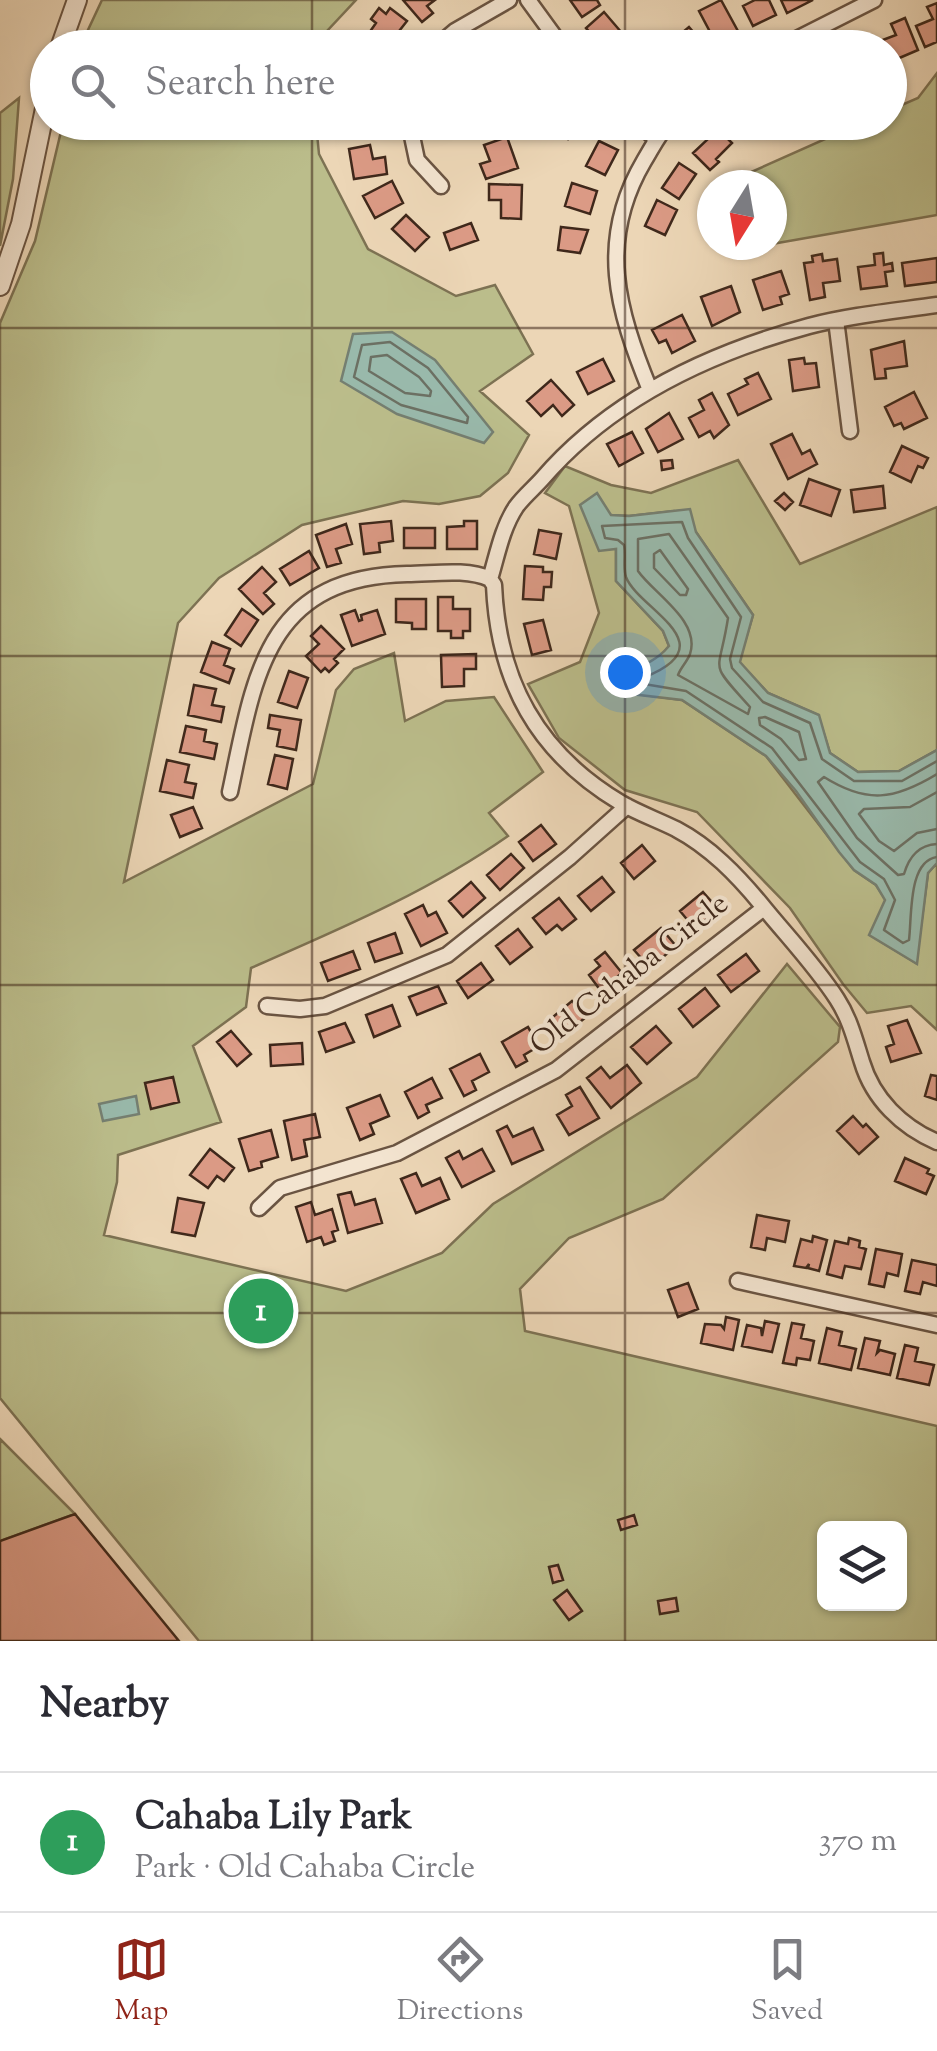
<!DOCTYPE html>
<meta charset="utf-8">
<style>
:root{--surface:#fff;--page:#f7f7f7;--text:#2b2b33;--muted:#7c7c81;--line:#e1e1e2;--accent:#8f2418}
body{margin:0;font-family:"Sorts Mill Goudy",serif;background:var(--page);color:var(--text)}
.controls{position:absolute;right:30px;bottom:30px;display:grid;overflow:hidden;border-radius:15px;box-shadow:0 2px 8px #0004}
.controls button{width:90px;height:90px;display:grid;place-items:center;padding:0;border:0;border-bottom:2px solid var(--line);background:var(--surface);color:var(--text);font:50px sans-serif}
.compass{position:absolute;left:697px;top:170px;width:90px;height:90px;border-radius:50%;background:var(--surface);box-shadow:0 2px 8px #0004;rotate:191deg}
.you{position:absolute;left:625px;top:672px;width:35px;height:35px;margin:-25px;border:8px solid #fff;border-radius:50%;background:#1a73e8;box-shadow:0 0 0 15px #1a73e833}
.badge{display:grid;place-items:center;width:65px;height:65px;border-radius:50%;background:var(--accent);color:#fff;font-size:32px;font-weight:700}
.pin{position:absolute;translate:-50% -50%;border:5px solid #fff;box-shadow:0 2px 10px #0006}
.list{margin:0;padding:0;list-style:none}
h2{display:flex;justify-content:space-between;align-items:center;height:130px;margin:0;padding:0 40px;font-size:42px}
h2 small{font-size:32px;font-weight:400;color:var(--muted)}
.list li{display:grid;grid-template-columns:65px 1fr auto;gap:30px;align-items:center;box-sizing:border-box;height:140px;padding:0 40px;border-top:2px solid var(--line)}
.list b{display:block;font-size:38px;white-space:nowrap}
.list p{margin:0;font-size:32px;white-space:nowrap;color:var(--muted)}
.list em{font-size:32px;font-style:normal;color:var(--muted)}
.icon{flex:none;width:55px;height:55px;fill:none;stroke:currentColor;stroke-width:2;stroke-linecap:round;stroke-linejoin:round}
.map{position:relative;flex:none;width:937px;height:1641px;overflow:hidden}
.search{position:absolute;background:var(--surface);box-shadow:0 2px 8px #0004;left:30px;right:30px;top:30px;height:110px;display:flex;align-items:center;gap:25px;box-sizing:border-box;padding:0 35px;border-radius:55px;color:var(--muted);font-size:38px}
.sheet{height:270px;background:var(--surface)}
nav{display:flex;justify-content:space-around;align-items:center;box-sizing:border-box;height:140px;border-top:2px solid var(--line);background:var(--surface);font-size:28px;color:var(--muted)}
nav a{display:grid;justify-items:center;gap:5px}
nav .on{color:var(--accent)}
.map>svg:first-child{display:block}
.green{fill:#bbbd8b;stroke:#7d7253;stroke-width:2.5;fill-rule:evenodd}
.water{fill:#99b9ab;stroke:#757f71;stroke-width:2.5}
.lines{fill:none;stroke-linecap:round;stroke-linejoin:round}
.shore{stroke:#6c7063;stroke-width:2.5}
.building{fill:#db9a85;stroke:#3f281b;stroke-width:2.5}
.minor-casing{stroke:#6a5442;stroke-width:19}
.tertiary-casing{stroke:#6a5442;stroke-width:22}
.minor{stroke:#f3e4d0;stroke-width:14}
.tertiary{stroke:#f3e4d0;stroke-width:18}
.grid{fill:none;stroke:#3f281b;stroke-width:2.5;stroke-opacity:0.55}
.labels{text-anchor:middle;dominant-baseline:central;stroke-width:8;stroke-linejoin:round;paint-order:stroke}
.street-label{font-size:30px;fill:#3f281b;stroke:#f3e4d0}
</style>
<div class="map">
<svg width="937" height="1641" viewBox="0 0 937 1641">
<rect width="100%" height="100%" fill="#ecd6b6"/>
<filter id="stains"><feTurbulence type="fractalNoise" baseFrequency=".002" numOctaves="4"/><feColorMatrix values="0 0 0 0 .2 0 0 0 0 .09 0 0 0 0 .02 0 0 0 .5 -.17"/></filter>
<radialGradient id="worn" r=".72"><stop offset=".6" stop-color="#630" stop-opacity="0"/><stop offset="1" stop-color="#630" stop-opacity=".3"/></radialGradient>
<!-- green -->
<path class="green" d="M102 0H356L312 47H80Z
M937 73V215L772 244V185H722L861 123 890 122V110L918 98Z
M19 98 13 179 0 246V113Z
M63 123H316L319 154 368 249 456 296 495 285 533 354 480 391 529 435 508 473 480 496 439 504 403 501 302 525 219 578 178 623 124 882 313 784 336 690 354 669 394 653 405 721 446 701 494 697 543 772 489 813 508 836C428 892 340 929 251 968L246 1007 193 1046 221 1122 118 1155 117 1182 104 1235 346 1291 442 1253 493 1204 697 1077 787 964 840 1027 838 1042 663 1199 569 1238 520 1289 525 1331 937 1426V1641H199L0 1398V323L35 241ZM824 1528H900V1604H824Z
M738 460 800 564 937 507V750L899 771 858 772 830 753 818 715 768 693 739 662 753 615 696 532 674 511 629 516 610 515 616 548V581L663 631 669 646 655 663 617 673 613 691 682 700 766 756 854 870 876 885 886 900 870 935 916 963 928 873 937 863V1030L911 1006 867 1013 843 984 790 908 697 812 625 790 559 738 528 684 580 662 599 613 569 506 545 493 565 466 611 485 651 493Z
M0 1439 75 1514 0 1541Z"/>
<!-- water -->
<path class="water" d="M392 332 435 360 493 432 484 443 397 414 341 381 353 334Z
M597 493 611 515 629 516 690 509 696 532 753 615 740 662 768 693 819 715 830 753 858 772 899 771 937 750V863L928 873 917 964 869 935 885 900 876 885 854 870 839 852 796 791 766 756 682 700 614 692 609 681C626 663 646 673 669 646L663 631 616 581V549L599 551 580 505Z
M136 1096 139 1114 103 1121 99 1104Z"/>
<g class="lines">
<!-- shore -->
<path class="shore" d="M390 342 428 368 468 417 467 423 401 405 354 377 362 345Z
M387 355 419 377 431 391 430 396 405 393 369 371 371 357Z
M669 534 728 618C719 677 707 659 750 707L748 714 678 675C681 667 687 662 690 654 701 621 654 594 638 571V539Z
M660 550 688 589 686 595H680L654 568V554Z
M765 717 799 732 806 759 799 760 781 739 760 725 759 718Z
M937 761 902 781H854L822 759 810 723 763 702 732 668 730 659 741 617 688 538 682 522 602 526 605 538 618 540 624 545C626 555 623 568 626 577 638 609 728 644 645 677L644 684 686 691 772 748 860 862 884 879 895 900 884 930 903 943 909 940C912 916 908 861 937 857
M937 774C894 800 867 804 824 777L818 782 857 838 898 875 904 874C909 857 918 845 937 844
M937 792 910 807 864 809 859 814 879 841 894 851 917 833 937 829"/>
</g>
<!-- building -->
<path class="building" d="M403 0H435L427 6 433 13 422 22Z
M570 0H597L600 5 582 17Z
M721 0 739 33 717 45 699 11Z
M755 0H769L776 15 753 26 743 6Z
M781 0H813L787 13Z
M937 3V42L925 47 916 26 933 19 927 7Z
M379 8 386 14 390 8 407 21 396 35 407 43 404 48H389L369 33 376 23 371 19Z
M604 12 622 33 603 48 586 28Z
M905 18 918 50 890 62V48H883L880 41 896 35 891 24Z
M689 27 707 48H668L666 46Z
M513 32 520 48H489L488 44Z
M868 35 873 48H840Z
M361 122H380L379 133 360 132Z
M435 122H455L453 133 434 129Z
M585 122 568 139 546 123V122Z
M729 122H762L740 138Z
M712 123 732 143 716 159 719 162 710 170 693 153 708 139 702 132Z
M507 137 518 168 486 179 480 164 490 161 484 145Z
M599 141 618 150 605 175 586 166Z
M370 145 373 159 385 157 387 174 354 179 349 149Z
M679 163 696 174 679 199 662 188Z
M392 181 403 203 375 218 363 196Z
M572 183 597 191 590 214 565 206Z
M489 184 522 185 521 219 501 218V200H489Z
M657 200 677 210 665 235 645 226Z
M406 215 429 237 415 251 392 229Z
M471 223 478 240 450 250 444 233Z
M561 227 588 230 580 253 558 250Z
M883 253 884 265 892 263 893 271 885 272 887 286 861 289 858 267 875 265 874 254Z
M822 254 823 261 837 259 840 281 823 283 825 297 810 300 804 263 813 262 812 256Z
M937 258V282L905 286 902 263Z
M781 271 789 294 780 297 782 304 763 310 753 280Z
M731 286 740 312 712 326 701 297Z
M682 315 695 341 672 353 666 340 659 343 652 330Z
M904 341 907 366 885 369 886 378 875 379 871 350Z
M804 358 805 364 816 363 819 387 793 391 789 360Z
M603 359 614 381 588 394 577 372Z
M758 373 771 399 738 415 728 394 748 384 745 379Z
M551 380 574 405 562 416 553 405 541 416 527 401Z
M914 392 927 418 904 429 901 423 894 426 885 407Z
M712 393 729 425 714 438 710 431 699 437 689 418 704 410 699 400Z
M669 413 683 439 658 452 646 429Z
M632 432 643 453 619 466 607 444Z
M792 434 802 454 810 450 817 464 788 479 771 444Z
M902 446 928 458 923 468 918 466 911 482 890 472Z
M672 460 673 468 662 470 661 461Z
M809 479 840 490 831 516 800 505Z
M883 486 885 508 854 512 851 490Z
M784 493 793 502 785 510 775 501Z
M391 521 393 541 379 543 380 552 364 554 360 524Z
M464 521H477V549H447V527L464 526Z
M346 524 352 544 336 549 341 563 327 567 316 535Z
M404 528H435V548H404Z
M539 530 561 534 556 559 534 554Z
M309 551 319 568 290 585 280 569Z
M525 566 543 567V572H552L551 587H544L543 600 523 599Z
M262 567 276 582 264 593 274 604 263 614 239 589Z
M438 597H453V609H470V631H463V638H451V631H438Z
M396 599H426V629H412V623L396 622Z
M242 609 258 620 241 646 225 635Z
M355 610 359 621 362 620 361 615 377 610 385 634 352 646 341 615Z
M543 620 551 650 532 655 524 624Z
M321 626 344 649 334 659 338 663 329 672 325 668 321 672 306 656 319 644 311 636Z
M212 642 230 649 224 665 234 669 229 683 201 672Z
M476 654V669H464V686L442 687 441 655Z
M289 671 308 678 297 708 278 702Z
M194 685 216 689 212 705 224 707 221 722 188 715Z
M270 715 301 720 296 750 277 746 280 730 268 728Z
M186 726 206 730 204 741 217 744 214 759 180 752Z
M275 755 293 759 287 789 268 784Z
M167 760 189 765 185 782 196 784 193 798 160 791Z
M193 807 202 828 180 837 171 815Z
M541 825 556 844 533 861 519 842Z
M642 845 655 861 634 879 621 863Z
M511 854 524 868 500 890 487 875Z
M602 877 614 892 591 911 578 896Z
M471 882 485 898 463 917 449 901Z
M703 892 718 909 695 929 680 911Z
M559 898 576 919 562 930 557 925 546 934 533 918Z
M423 905 428 916 436 912 447 933 421 946 405 914Z
M661 928 676 946 650 968 634 950Z
M518 929 532 947 510 964 496 946Z
M395 933 402 953 375 962 368 943Z
M353 951 360 969 328 981 321 963Z
M605 952 622 973 612 981 621 993 609 1002 589 975 600 966 595 960Z
M746 954 759 971 731 992 718 975Z
M481 963 493 980 468 998 457 981Z
M438 986 446 1003 417 1015 409 997Z
M705 988 719 1006 693 1027 679 1009Z
M572 1001 586 1017 560 1038 547 1022Z
M392 1005 400 1026 374 1037 366 1015Z
M907 1020 921 1053 891 1062 886 1047 894 1044 888 1026Z
M345 1023 354 1042 326 1052 319 1032Z
M656 1026 671 1043 647 1064 631 1047Z
M528 1027 539 1046 524 1055 527 1061 516 1067 502 1042Z
M231 1031 251 1054 237 1066 217 1042Z
M302 1043 303 1064 271 1066 270 1045Z
M480 1054 489 1072 472 1081 476 1090 464 1096 450 1069Z
M627 1065 641 1083 611 1108 587 1078 601 1067 610 1078Z
M931 1075 937 1076V1100L925 1096Z
M173 1077 179 1102 151 1109 145 1083Z
M432 1078 442 1098 426 1105 429 1112 418 1118 405 1092Z
M580 1087 599 1118 569 1135 557 1115 572 1106 566 1095Z
M380 1095 389 1116 370 1124 374 1134 360 1140 347 1108Z
M315 1114 320 1137 304 1140 307 1156 292 1160 284 1121Z
M853 1116 863 1127 866 1124 878 1137 859 1154 837 1131Z
M507 1126 513 1137 533 1128 543 1150 512 1164 497 1131Z
M271 1130 278 1157 261 1162 262 1167 249 1171 239 1139Z
M210 1149 234 1168 224 1181 217 1176 208 1188 190 1175Z
M482 1149 494 1171 462 1187 446 1158 459 1151 463 1159Z
M905 1158 929 1169 927 1173 934 1176 926 1194 895 1181Z
M416 1173 422 1186 440 1178 449 1199 416 1213 401 1179Z
M351 1192 355 1205 375 1199 382 1223 348 1233 338 1195Z
M178 1198 204 1203 195 1236 172 1232Z
M311 1202 315 1215 332 1209 338 1230 332 1232 335 1241 324 1245 321 1237 307 1242 296 1207Z
M757 1215 789 1221 785 1242 767 1238 765 1250 751 1247Z
M813 1236 827 1240 819 1271 808 1268 809 1264 806 1268 794 1266 801 1239 812 1242Z
M849 1238 860 1241 859 1247 866 1249 861 1269 845 1266 842 1278 827 1274 835 1241 848 1244Z
M876 1249 902 1254 898 1276 887 1273 884 1287 869 1284Z
M912 1260 937 1265V1286L923 1282 920 1294 905 1291Z
M688 1283 698 1309 678 1317 668 1290Z
M726 1317 739 1320 733 1350 701 1343 705 1324 721 1325 724 1329Z
M765 1321 779 1324 772 1352 742 1346 747 1325 761 1328 762 1336Z
M792 1323 804 1325 801 1338 814 1341 810 1360 797 1358 796 1365 783 1363Z
M827 1328 842 1332 839 1345 856 1349 851 1370 819 1363Z
M865 1338 880 1341 877 1353 880 1350 895 1354 890 1375 858 1368Z
M905 1345 918 1348 915 1361 934 1365 929 1385 897 1378Z
M75 1514 179 1641H0V1541Z
M634 1515 637 1525 621 1530 618 1520Z
M558 1565 563 1580 553 1583 549 1567Z
M567 1590 582 1611 569 1620 554 1600Z
M676 1598 678 1611 660 1614 658 1601Z"/>
<g class="lines">
<defs>
<path id="minor" d="M528 0 563 48
M435 48 455 31 509 0
M779 48 874 0
M409 122 417 160 441 186
M635 122 657 139
M937 305C895 311 851 315 809 326 709 353 610 400 542 479 534 488 523 497 516 507 502 528 497 556 490 579L494 585C498 681 537 753 621 803 638 813 658 820 676 829 710 847 737 875 761 904 786 935 815 965 837 999 850 1019 855 1040 862 1062 873 1099 902 1127 937 1142
M836 320 850 431
M650 390C617 309 597 241 644 161 652 148 659 133 670 122
M230 792C254 679 264 577 407 574 433 574 466 568 490 579
M267 1006 300 1009 325 1006 447 955 570 857 627 806
M259 1208 280 1188 397 1153 556 1070 764 908
M738 1281 937 1325"/>
<path id="tertiary" d="M60 48 77 0
M0 286 21 224 48 94"/>
</defs>
<!-- minor casing -->
<use href="#minor" class="minor-casing"/>
<!-- tertiary casing -->
<use href="#tertiary" class="tertiary-casing"/>
<!-- minor -->
<use href="#minor" class="minor"/>
<!-- tertiary -->
<use href="#tertiary" class="tertiary"/>
</g>
<!-- grid -->
<path class="grid" d="M312 0V48M625 0V48M312 122V1641M625 122V1641M0 328H937M0 656H937M0 985H937M0 1313H937"/>
<g class="labels">
<!-- street labels -->
<g class="street-label">
<text transform="translate(630 975) rotate(-38)">Old Cahaba Circle</text>
</g>
</g>
<rect width="100%" height="100%" filter="url(#stains)"/>
<rect width="100%" height="100%" fill="url(#worn)"/>
</svg>
<div class="controls">
<button><svg class="icon" aria-label="layers" viewBox="0 0 24 24"><path d="M12 4l9 5-9 5-9-5zM3 14l9 5 9-5"/></svg></button>
</div>
<svg class="compass" viewBox="-18 -18 36 36"><path d="M0-13l5 13h-10z" fill="#e53935"/><path d="M0 13l5-13h-10z" fill="#7c7c81"/></svg>
<div class="you"></div>
<div class="pin badge" style="left:261px;top:1311px;background:#2e9e5b">1</div>
<div class="search"><svg class="icon" aria-label="search" viewBox="0 0 24 24"><circle cx="10" cy="10" r="6"/><path d="M15 15l6 6"/></svg>Search here</div>
</div>
<section class="sheet">
<h2>Nearby<small></small></h2>
<ul class="list">
<li><span class="badge" style="background:#2e9e5b">1</span><div><b>Cahaba Lily Park</b><p>Park · Old Cahaba Circle</p></div><em>370 m</em></li>
</ul>
</section>
<nav>
<a class="on"><svg class="icon" aria-label="map" viewBox="0 0 24 24"><path d="M3 6l6-2 6 2 6-2v14l-6 2-6-2-6 2zM9 4v14M15 6v14"/></svg>Map</a>
<a><svg class="icon" aria-label="directions" viewBox="0 0 24 24"><path d="M12 3l9 9-9 9-9-9zM9 14v-3h6M13 9l2 2-2 2"/></svg>Directions</a>
<a><svg class="icon" aria-label="saved" viewBox="0 0 24 24"><path d="M7 4h10v16l-5-4-5 4z"/></svg>Saved</a>
</nav>
